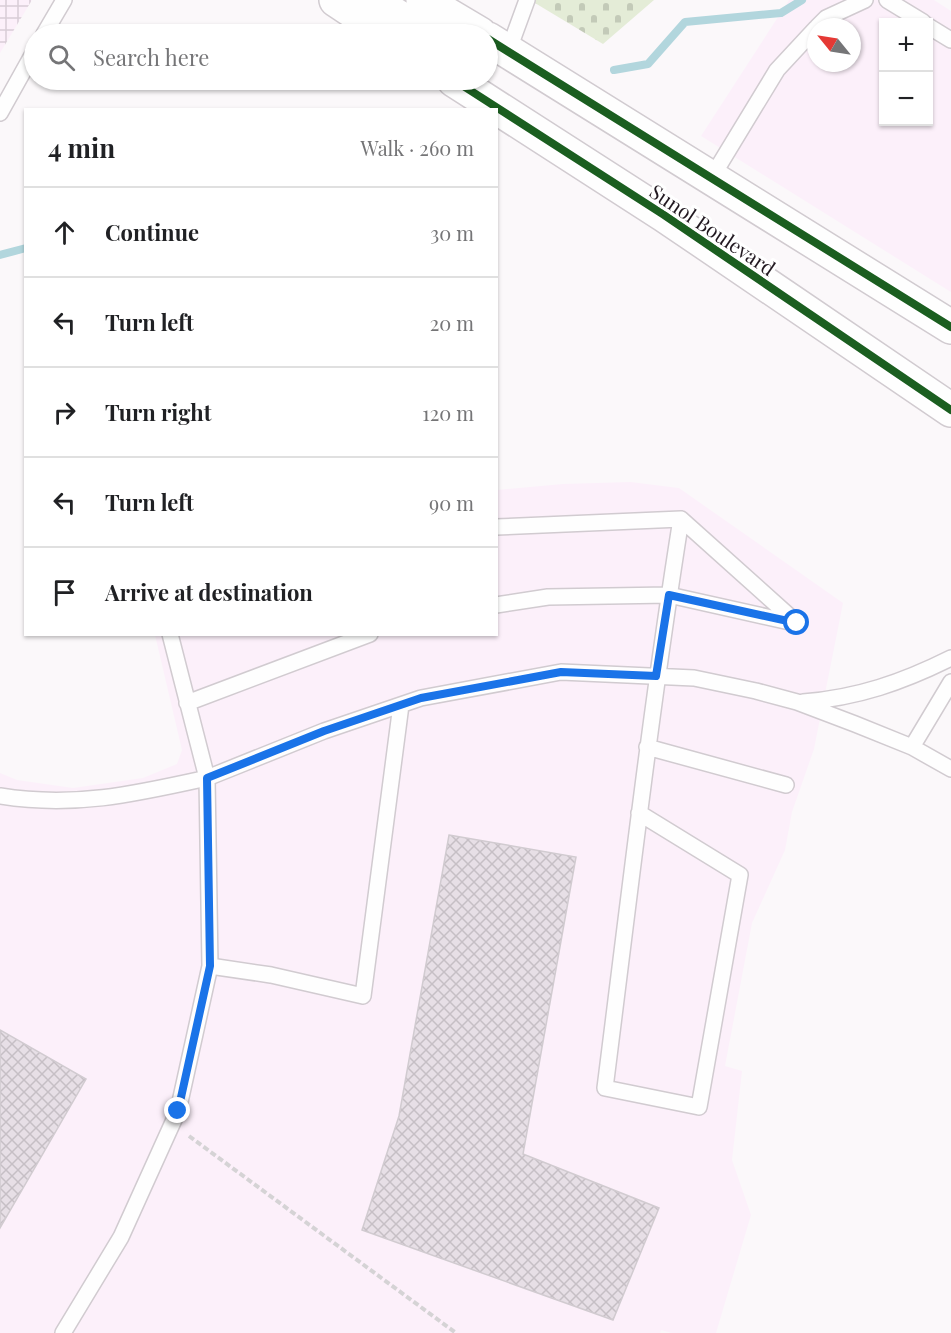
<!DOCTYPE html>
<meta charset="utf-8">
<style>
:root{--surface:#fff;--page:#f2f2f2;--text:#202124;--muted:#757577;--line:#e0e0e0}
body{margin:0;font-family:"Playfair Display",serif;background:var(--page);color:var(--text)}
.controls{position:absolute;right:18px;top:18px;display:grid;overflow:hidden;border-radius:0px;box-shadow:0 2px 4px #0004}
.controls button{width:54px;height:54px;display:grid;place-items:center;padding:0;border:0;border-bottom:2px solid var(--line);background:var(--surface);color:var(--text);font:30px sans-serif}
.compass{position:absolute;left:807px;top:18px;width:54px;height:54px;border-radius:50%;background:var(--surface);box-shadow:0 2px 4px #0004;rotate:300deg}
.stop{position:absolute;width:18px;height:18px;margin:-14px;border:4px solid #1a73e8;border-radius:50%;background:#fff}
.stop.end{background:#1a73e8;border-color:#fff;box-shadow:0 2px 6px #0008}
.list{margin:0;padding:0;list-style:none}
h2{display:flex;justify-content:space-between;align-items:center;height:78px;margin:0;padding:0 24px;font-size:26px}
h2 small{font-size:20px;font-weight:400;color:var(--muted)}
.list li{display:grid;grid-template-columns:39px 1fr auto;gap:18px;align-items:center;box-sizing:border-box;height:90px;padding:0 24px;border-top:2px solid var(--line)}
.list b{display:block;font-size:22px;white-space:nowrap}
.list em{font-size:20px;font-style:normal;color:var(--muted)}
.icon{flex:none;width:33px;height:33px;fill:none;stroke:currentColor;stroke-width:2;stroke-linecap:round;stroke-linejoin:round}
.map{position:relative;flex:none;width:951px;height:1333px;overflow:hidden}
.search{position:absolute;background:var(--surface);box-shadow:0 2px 4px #0004;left:24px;top:24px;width:474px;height:66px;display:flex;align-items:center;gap:15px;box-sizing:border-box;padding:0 21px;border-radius:33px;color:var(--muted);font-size:22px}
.panel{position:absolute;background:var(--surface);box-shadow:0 2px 4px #0004;left:24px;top:108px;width:474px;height:528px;border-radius:0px}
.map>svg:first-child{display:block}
.built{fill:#fcf0fa;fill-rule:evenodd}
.industrial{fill:url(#industrial-grid)}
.cemetery{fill:url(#cemetery-stones)}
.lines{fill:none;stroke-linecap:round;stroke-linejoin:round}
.stream{stroke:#b2d6dd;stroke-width:8}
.building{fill:url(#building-cross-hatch);stroke:#d1cbd0;stroke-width:1.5}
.service-casing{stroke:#d1cbd0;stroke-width:18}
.secondary-casing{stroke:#d1cbd0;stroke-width:36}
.path{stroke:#d5d3d5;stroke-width:4;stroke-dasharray:6 3;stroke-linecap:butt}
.service{stroke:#fefefe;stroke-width:15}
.secondary{stroke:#fefefe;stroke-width:33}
.cycleway-casing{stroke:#fff;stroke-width:11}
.cycleway{stroke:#1b5e20;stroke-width:8}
.route{stroke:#1a73e8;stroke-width:8}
.labels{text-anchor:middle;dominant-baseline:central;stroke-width:6;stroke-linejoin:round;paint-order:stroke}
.street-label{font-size:20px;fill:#221921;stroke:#fff}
</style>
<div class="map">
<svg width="951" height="1333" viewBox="0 0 951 1333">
<defs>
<pattern id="industrial-grid" width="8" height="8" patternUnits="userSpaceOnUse" patternTransform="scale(1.5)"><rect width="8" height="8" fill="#fcf0fa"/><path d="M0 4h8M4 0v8" fill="none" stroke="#d8cdd6"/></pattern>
<pattern id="cemetery-stones" width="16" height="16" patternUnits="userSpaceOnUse" patternTransform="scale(1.5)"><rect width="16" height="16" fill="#e4ecd7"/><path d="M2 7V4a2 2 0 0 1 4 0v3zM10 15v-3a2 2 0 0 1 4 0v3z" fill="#c3cab8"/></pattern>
<pattern id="building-cross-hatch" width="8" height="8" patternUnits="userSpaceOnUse" patternTransform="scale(1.5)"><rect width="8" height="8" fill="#e7dfe6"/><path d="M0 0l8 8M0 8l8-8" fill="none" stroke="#c6bfc5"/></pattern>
</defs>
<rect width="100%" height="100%" fill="#fbf8fa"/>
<!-- built -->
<path class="built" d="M789 0H934L951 11V292L701 136ZM884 22H928V122H884ZM816 27H852V63H816Z
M631 482 679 488 843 603 814 749 792 812 785 850 752 923 725 1066 742 1071 732 1160 751 1215 716 1333H672L661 1330 660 1333H0V773L17 780 73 788 143 778 177 764 182 750 155 635 496 634 497 490 563 484Z"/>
<!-- industrial -->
<path class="industrial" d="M0 0H32L0 53Z"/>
<!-- cemetery -->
<path class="cemetery" d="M530 0H654L603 44Z"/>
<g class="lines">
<!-- stream -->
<path class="stream" d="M614 70 648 64 685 22 781 13 802 0
M0 255 26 248"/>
</g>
<!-- building -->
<path class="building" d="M449 835 576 857 523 1154 659 1208 613 1320 362 1230 399 1116Z
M0 1030 86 1079 0 1228Z"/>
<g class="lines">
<defs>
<path id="service" d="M887 0 923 22
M928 26 951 40
M817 27 826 18 865 0
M44 34 64 0
M508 52 527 0
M0 113 34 52
M712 177 777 70 816 28
M496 527 681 519 797 623
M496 605 548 597 669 595 794 623
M803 702C857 698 903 682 951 658
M187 703 370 634
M647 747 786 785
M912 747 951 682
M0 796C74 808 135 794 207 778L170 634
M639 813 740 875 699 1107 605 1088C629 898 651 708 681 519
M210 966 271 975 363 996 401 705
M63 1333 121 1237 178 1111 210 966 207 778 324 731 421 698 561 672 694 678 756 691 797 702 855 724 912 747 951 769"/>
<path id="secondary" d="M336 0 387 34
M372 0 425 34
M423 0 480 34
M488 39 951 327
M454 80 664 215 951 410"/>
</defs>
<!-- service casing -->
<use href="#service" class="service-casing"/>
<!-- secondary casing -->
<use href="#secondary" class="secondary-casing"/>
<!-- path -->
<path class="path" d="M189 1136 456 1333"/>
<!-- service -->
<use href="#service" class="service"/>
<!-- secondary -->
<use href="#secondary" class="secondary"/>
<defs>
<path id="cycleway" d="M488 39 951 327
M454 80 664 215 951 410"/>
</defs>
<!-- cycleway casing -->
<use href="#cycleway" class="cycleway-casing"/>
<!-- cycleway -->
<use href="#cycleway" class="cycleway"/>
</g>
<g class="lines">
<!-- route -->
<path class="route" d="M178 1111 210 966 207 778 324 731 421 698 561 672 656 676 669 595 797 623"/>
</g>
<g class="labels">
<!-- street labels -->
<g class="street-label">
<text transform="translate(713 229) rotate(34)">Sunol Boulevard</text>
</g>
</g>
</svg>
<div class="controls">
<button>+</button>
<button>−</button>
</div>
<svg class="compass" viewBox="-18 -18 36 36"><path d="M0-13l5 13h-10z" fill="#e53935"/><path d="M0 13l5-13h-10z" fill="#757577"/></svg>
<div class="stop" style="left:797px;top:623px"></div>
<div class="stop end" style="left:178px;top:1111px"></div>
<div class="search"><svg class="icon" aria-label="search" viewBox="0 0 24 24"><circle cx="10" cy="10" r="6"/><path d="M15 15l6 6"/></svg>Search here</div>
<section class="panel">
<h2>4 min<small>Walk · 260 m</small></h2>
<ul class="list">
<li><svg class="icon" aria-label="ahead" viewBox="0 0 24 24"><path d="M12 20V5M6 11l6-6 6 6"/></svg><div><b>Continue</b></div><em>30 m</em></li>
<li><svg class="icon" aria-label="left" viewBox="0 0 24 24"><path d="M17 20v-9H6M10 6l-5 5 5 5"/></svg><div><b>Turn left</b></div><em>20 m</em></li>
<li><svg class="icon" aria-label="right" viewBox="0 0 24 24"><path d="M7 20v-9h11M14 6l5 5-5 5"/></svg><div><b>Turn right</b></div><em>120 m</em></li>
<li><svg class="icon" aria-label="left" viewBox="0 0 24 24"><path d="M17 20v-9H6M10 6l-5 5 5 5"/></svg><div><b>Turn left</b></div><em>90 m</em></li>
<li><svg class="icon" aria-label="arrive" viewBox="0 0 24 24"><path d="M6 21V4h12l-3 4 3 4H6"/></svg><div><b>Arrive at destination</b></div></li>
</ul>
</section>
</div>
